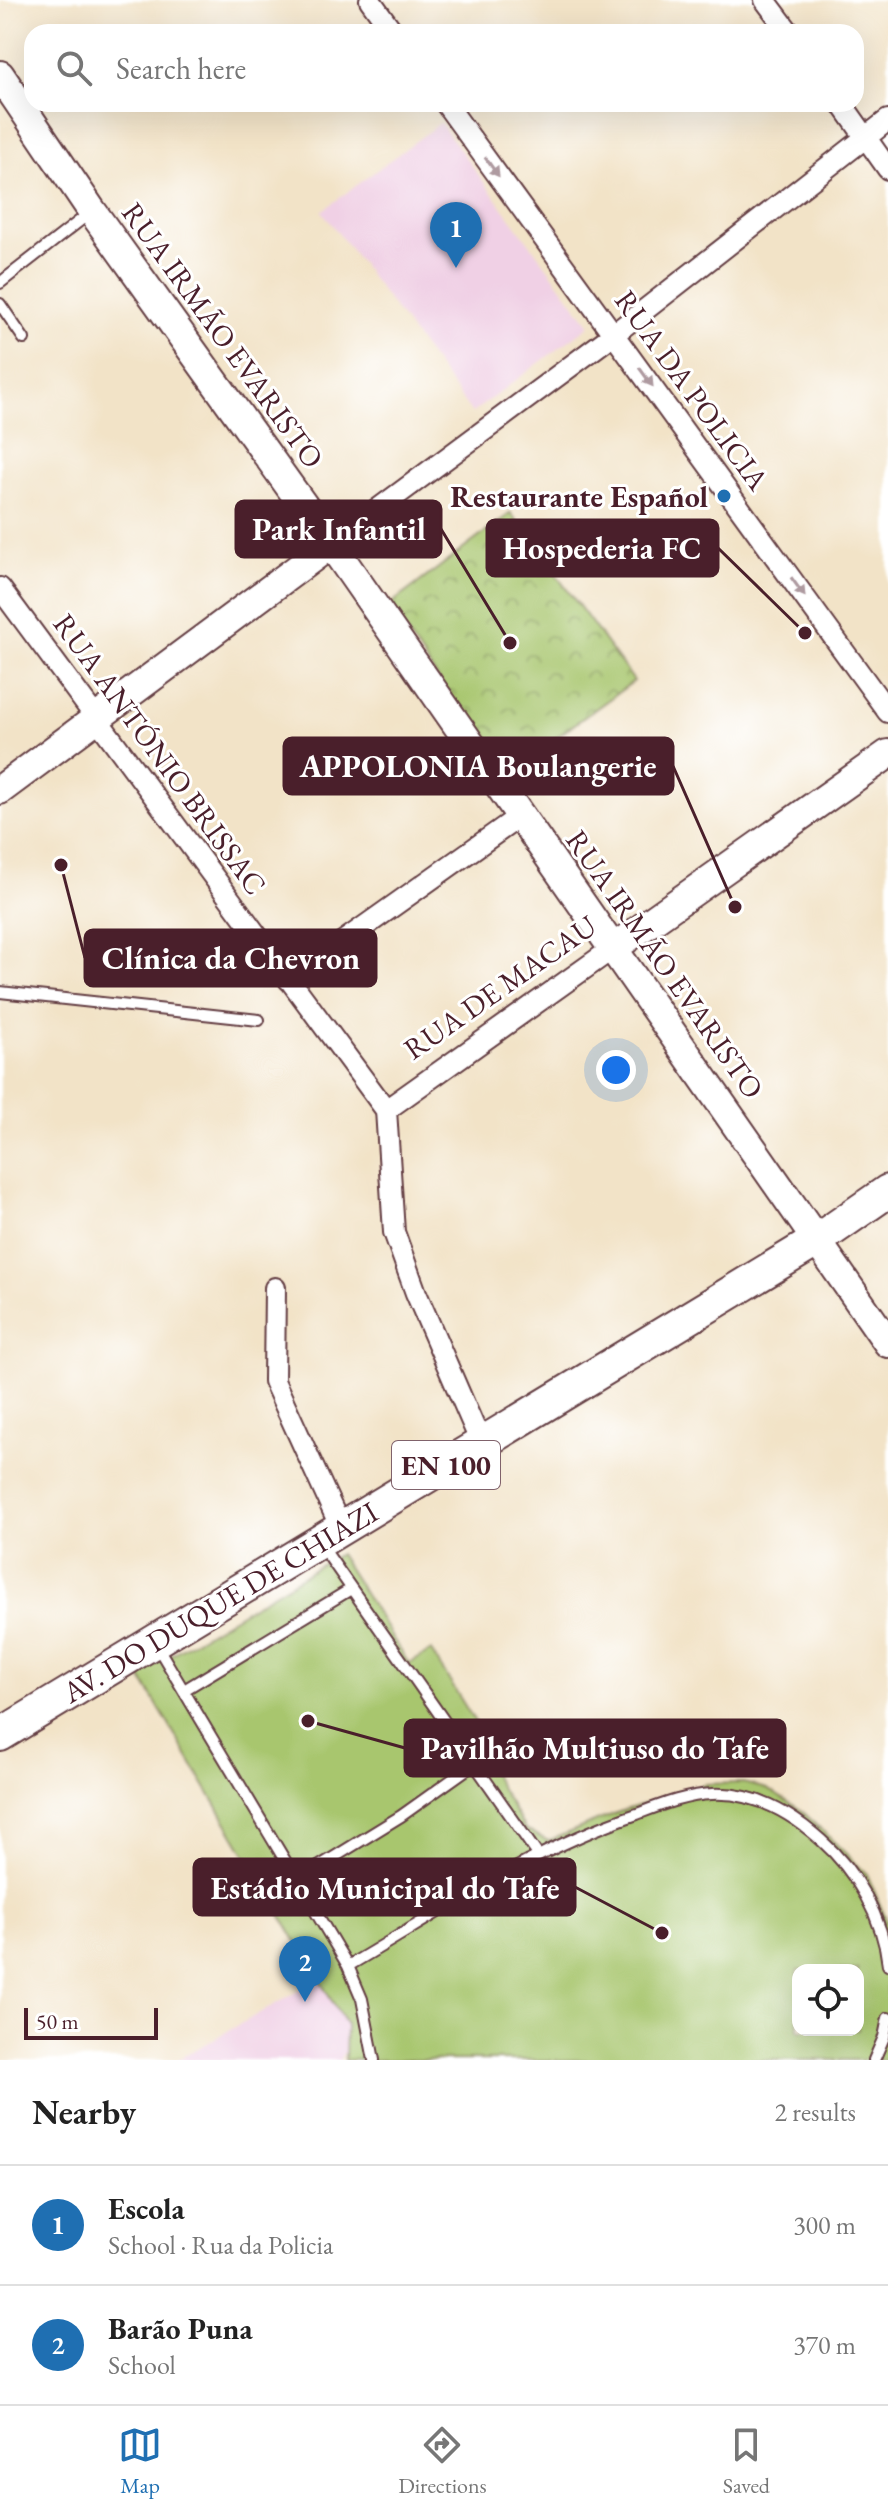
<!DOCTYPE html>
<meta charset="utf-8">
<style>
:root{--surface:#fff;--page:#f2f2f2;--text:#222;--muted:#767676;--line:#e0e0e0;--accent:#1f6fb2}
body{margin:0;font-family:"EB Garamond",serif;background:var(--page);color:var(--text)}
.controls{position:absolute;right:24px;bottom:24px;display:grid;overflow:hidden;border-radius:16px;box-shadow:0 8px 32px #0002}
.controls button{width:72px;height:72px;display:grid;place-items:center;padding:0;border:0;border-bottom:2px solid var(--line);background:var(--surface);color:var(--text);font:40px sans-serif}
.scale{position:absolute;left:24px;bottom:20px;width:134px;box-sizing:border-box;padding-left:8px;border:4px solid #4a1f2b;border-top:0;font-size:22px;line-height:28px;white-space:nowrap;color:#4a1f2b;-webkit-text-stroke:6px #fff;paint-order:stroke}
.you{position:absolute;left:616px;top:1070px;width:28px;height:28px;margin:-20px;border:6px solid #fff;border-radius:50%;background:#1a73e8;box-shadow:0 0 0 12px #1a73e833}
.badge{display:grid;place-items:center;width:52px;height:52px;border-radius:50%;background:var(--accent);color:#fff;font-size:26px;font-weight:700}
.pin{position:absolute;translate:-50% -66px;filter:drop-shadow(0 2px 4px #0008)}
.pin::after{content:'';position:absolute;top:42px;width:28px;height:24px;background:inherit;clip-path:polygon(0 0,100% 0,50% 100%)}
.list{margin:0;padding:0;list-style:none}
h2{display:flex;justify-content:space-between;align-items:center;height:104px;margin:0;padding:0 32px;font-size:34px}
h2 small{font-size:26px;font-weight:400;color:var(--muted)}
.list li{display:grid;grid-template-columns:52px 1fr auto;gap:24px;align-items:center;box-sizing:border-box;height:120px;padding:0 32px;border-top:2px solid var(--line)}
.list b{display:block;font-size:30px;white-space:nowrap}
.list p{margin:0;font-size:26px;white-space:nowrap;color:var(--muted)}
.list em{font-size:26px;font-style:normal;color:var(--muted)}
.icon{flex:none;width:44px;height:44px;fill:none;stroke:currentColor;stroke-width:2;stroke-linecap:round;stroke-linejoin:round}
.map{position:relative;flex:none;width:888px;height:2060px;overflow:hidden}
.search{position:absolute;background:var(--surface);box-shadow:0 8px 32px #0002;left:24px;right:24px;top:24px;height:88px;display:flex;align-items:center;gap:20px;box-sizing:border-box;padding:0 28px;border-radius:24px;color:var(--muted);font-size:30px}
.sheet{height:344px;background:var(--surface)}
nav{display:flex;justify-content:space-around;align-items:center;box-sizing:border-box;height:112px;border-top:2px solid var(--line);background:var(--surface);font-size:22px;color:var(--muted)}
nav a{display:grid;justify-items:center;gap:4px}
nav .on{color:var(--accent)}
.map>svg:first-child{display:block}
.built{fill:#f0d0e5}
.grass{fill:#a8c66e;stroke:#79724c;stroke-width:2;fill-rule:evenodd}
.park{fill:url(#park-crowns);stroke:#79724c;stroke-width:2}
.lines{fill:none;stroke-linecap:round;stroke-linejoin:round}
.lane-casing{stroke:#633c42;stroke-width:14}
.street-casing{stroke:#633c42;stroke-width:24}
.secondary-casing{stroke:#633c42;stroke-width:32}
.primary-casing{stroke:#633c42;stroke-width:36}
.lane{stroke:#fff;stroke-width:10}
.street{stroke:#fff;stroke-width:20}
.secondary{stroke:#fff;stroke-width:28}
.primary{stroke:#fff;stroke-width:32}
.oneway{fill:#ae9aa0}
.poi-dot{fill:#1f6fb2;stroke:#fff;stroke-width:3}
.labels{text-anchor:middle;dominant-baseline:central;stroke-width:6;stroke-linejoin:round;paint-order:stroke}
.shield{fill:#fff;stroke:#80626b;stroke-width:2}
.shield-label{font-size:28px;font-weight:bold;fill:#4a1f2b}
.street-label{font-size:30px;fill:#4a1f2b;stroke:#fff}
.poi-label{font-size:30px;font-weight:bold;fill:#4a1f2b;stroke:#fff;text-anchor:end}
.leader{fill:none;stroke:#4a1f2b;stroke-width:3}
.callout-dot{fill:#4a1f2b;stroke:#fff;stroke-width:3}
.callout{fill:#4a1f2b;stroke:#4a1f2b;stroke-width:3}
.callout-label{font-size:32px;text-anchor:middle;font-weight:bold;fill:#fff}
</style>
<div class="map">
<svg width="888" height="2060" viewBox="0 0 888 2060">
<defs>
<pattern id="park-crowns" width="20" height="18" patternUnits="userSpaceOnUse" patternTransform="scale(2)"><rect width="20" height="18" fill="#a8c66e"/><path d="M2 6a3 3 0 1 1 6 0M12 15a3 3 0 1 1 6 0" fill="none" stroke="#8ba05b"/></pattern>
</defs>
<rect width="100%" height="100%" fill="#fff"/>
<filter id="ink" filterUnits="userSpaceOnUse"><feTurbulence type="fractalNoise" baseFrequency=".0125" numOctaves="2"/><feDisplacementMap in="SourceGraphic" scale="16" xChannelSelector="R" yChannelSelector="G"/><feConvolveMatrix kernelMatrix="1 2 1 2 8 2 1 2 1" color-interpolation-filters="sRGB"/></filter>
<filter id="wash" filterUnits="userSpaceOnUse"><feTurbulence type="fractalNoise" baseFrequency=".006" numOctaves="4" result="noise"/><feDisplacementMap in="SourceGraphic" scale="32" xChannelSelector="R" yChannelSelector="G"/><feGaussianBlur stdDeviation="1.8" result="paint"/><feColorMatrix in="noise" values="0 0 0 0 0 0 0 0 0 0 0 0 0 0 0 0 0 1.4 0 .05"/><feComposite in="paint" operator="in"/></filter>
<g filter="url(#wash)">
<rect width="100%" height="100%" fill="#f2e3c7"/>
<!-- built -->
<path class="built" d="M440 123 590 325 472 413 322 211Z
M319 1979 346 2026 344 2052 339 2060H177Z"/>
<!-- grass -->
<path class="grass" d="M339 1554 409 1664 431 1651 496 1756 485 1762 525 1829 548 1841 619 1812 705 1784 743 1783 767 1789 801 1810 867 1874 886 1919 888 1930 887 2060H345L346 2025 139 1674ZM798 1970H858V2030H798Z"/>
<!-- park -->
<path class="park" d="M511 513 634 681 504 775 388 606Z"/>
</g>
<g filter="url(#ink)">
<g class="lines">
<defs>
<path id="lane" d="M0 283 91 212
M0 304 24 339
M0 992 259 1020
M321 1545 538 1855
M157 1646 348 1966 362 1999 374 2060
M184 1690 351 1589
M297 1880 401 1816 474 1764
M348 1966C442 1911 533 1849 637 1814 661 1805 686 1795 712 1794 754 1792 791 1813 821 1840 856 1871 883 1918 888 1965
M874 2060 884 2037 888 2018"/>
<path id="street" d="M370 0 393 32
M765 0 789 32
M446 104 888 712
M842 104 888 169
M331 544 614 334 888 120
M0 588 386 1110
M289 980 520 816
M386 1110 394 1232 416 1293 481 1443
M386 1110 612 949
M275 1288 274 1381 341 1528"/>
<path id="secondary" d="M0 75 92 211 331 544 888 1343
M0 790 331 544
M612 949 888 754"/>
<path id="primary" d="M0 1735 816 1241 888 1191"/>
</defs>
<!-- lane casing -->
<use href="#lane" class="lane-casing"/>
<!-- street casing -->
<use href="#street" class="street-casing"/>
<!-- secondary casing -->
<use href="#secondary" class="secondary-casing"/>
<!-- primary casing -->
<use href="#primary" class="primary-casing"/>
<!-- lane -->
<use href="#lane" class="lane"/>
<!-- street -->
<use href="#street" class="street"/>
<!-- secondary -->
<use href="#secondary" class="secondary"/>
<!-- primary -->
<use href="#primary" class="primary"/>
</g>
<!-- one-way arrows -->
<defs><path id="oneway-solid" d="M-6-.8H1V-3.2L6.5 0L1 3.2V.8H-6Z" transform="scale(2)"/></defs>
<g class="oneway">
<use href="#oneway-solid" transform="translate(492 167) rotate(54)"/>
<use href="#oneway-solid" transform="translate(646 377) rotate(54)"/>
<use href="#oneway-solid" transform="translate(798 587) rotate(54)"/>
</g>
</g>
<!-- markers -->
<circle class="poi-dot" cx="724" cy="496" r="8"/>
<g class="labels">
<!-- shield labels -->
<rect class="shield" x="392" y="1441" width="108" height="48" rx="6"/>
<g class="shield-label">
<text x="446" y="1465">EN 100</text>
</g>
<!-- street labels -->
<g class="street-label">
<text transform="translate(223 335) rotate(54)">RUA IRMÃO EVARISTO</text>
<text transform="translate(692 390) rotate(54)">RUA DA POLICIA</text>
<text transform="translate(160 754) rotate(54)">RUA ANTÓNIO BRISSAC</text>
<text transform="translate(665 964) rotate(55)">RUA IRMÃO EVARISTO</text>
<text transform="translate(500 987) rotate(-35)">RUA DE MACAU</text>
<text transform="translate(220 1602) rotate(-31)">AV. DO DUQUE DE CHIAZI</text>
</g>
<!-- poi labels -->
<g class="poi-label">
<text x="708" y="496">Restaurante Español</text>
</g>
</g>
<!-- callouts -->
<path class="leader" d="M510 643L441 529M805 633L718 548M735 907L673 766M61 865L85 958M308 1721L405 1748M662 1933L575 1887"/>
<g class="callout-dot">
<circle cx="510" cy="643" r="8"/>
<circle cx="805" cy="633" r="8"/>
<circle cx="735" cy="907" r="8"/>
<circle cx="61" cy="865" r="8"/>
<circle cx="308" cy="1721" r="8"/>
<circle cx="662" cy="1933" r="8"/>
</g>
<g class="callout">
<rect x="236" y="501" width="205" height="56" rx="8"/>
<rect x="487" y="520" width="231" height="56" rx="8"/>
<rect x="284" y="738" width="389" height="56" rx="8"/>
<rect x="85" y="930" width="291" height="56" rx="8"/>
<rect x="405" y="1720" width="380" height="56" rx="8"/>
<rect x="194" y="1859" width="381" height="56" rx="8"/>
</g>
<g class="callout-label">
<text x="339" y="540">Park Infantil</text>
<text x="602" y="559">Hospederia FC</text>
<text x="478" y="777">APPOLONIA Boulangerie</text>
<text x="231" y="969">Clínica da Chevron</text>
<text x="595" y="1759">Pavilhão Multiuso do Tafe</text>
<text x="385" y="1899">Estádio Municipal do Tafe</text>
</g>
</svg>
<div class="controls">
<button><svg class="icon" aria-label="locate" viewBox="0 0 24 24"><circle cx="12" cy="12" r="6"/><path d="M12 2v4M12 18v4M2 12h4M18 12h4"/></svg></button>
</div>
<div class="scale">50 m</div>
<div class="you"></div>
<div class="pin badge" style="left:456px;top:268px">1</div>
<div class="pin badge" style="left:305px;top:2002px">2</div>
<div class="search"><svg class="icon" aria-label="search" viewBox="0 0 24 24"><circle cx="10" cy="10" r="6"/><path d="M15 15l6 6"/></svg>Search here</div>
</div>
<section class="sheet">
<h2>Nearby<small>2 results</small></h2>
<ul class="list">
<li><span class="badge">1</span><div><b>Escola</b><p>School · Rua da Policia</p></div><em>300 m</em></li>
<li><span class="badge">2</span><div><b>Barão Puna</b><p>School</p></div><em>370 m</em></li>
</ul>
</section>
<nav>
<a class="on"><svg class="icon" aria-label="map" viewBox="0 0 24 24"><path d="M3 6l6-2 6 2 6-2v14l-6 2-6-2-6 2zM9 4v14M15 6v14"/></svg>Map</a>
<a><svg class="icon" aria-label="directions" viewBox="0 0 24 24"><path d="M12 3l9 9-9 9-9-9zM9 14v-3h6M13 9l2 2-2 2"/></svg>Directions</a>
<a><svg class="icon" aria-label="saved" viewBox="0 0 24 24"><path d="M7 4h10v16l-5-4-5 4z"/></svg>Saved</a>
</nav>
